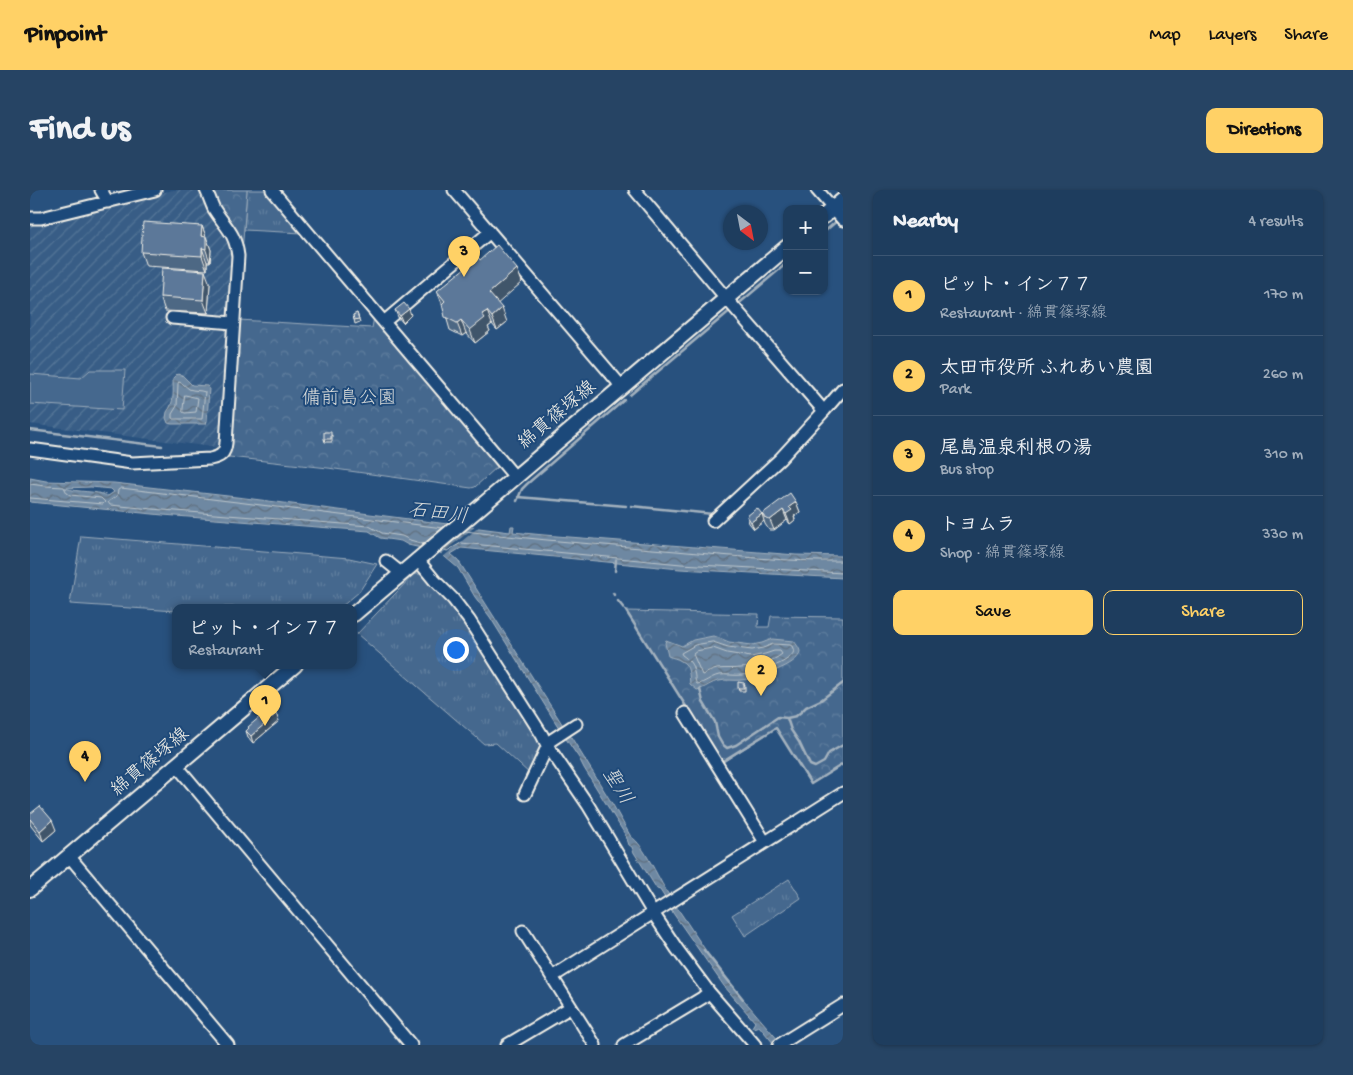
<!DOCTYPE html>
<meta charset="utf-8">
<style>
:root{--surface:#1e3d5e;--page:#264464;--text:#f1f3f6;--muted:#a1aebc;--line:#3c5673;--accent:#ffd166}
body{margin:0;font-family:"Gochi Hand","Klee One",sans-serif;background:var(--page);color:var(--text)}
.controls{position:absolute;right:15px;top:15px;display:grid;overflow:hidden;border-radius:10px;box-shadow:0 1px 4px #0004}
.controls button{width:45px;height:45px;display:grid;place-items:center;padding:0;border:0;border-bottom:1px solid var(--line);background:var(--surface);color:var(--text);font:25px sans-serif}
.compass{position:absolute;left:693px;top:15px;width:45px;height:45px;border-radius:50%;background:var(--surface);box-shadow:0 1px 4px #0004;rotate:148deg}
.you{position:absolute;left:425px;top:459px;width:18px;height:18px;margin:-12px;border:4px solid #fff;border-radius:50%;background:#1a73e8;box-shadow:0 0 0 8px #1a73e833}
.badge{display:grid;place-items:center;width:32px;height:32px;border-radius:50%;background:var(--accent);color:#111;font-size:16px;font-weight:700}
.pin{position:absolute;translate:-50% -41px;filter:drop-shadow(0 1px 2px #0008)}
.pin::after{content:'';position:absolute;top:26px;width:18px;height:15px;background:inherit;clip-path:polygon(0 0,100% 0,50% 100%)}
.popup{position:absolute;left:142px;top:414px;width:185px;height:65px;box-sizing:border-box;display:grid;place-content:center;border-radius:10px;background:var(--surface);filter:drop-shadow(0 1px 4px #0005);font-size:16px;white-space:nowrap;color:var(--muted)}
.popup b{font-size:19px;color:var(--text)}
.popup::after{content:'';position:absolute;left:50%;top:100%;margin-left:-10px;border:10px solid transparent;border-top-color:var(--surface)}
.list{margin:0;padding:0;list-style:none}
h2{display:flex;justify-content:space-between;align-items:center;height:65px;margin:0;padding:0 20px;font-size:21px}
h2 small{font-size:16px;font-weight:400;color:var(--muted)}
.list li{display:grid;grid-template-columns:32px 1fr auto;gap:15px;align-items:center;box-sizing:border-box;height:80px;padding:0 20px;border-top:1px solid var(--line)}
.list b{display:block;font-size:19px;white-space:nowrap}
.list p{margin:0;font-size:16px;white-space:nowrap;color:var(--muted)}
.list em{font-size:16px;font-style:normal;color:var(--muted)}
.actions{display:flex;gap:10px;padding:15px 20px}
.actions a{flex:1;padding:11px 0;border:1px solid var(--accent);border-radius:10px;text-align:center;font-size:18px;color:var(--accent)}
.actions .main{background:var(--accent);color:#111}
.map{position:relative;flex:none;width:813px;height:855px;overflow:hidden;border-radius:10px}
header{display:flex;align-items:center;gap:30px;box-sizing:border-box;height:70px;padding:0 25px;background:var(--accent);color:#111}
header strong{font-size:24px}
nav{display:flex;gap:28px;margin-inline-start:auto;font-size:18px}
.intro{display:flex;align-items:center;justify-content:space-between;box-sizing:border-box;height:120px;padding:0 30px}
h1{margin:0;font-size:35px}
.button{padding:12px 22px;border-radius:10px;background:var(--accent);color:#111;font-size:18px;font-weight:700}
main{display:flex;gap:30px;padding:0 30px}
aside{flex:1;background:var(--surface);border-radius:10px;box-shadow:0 1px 4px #0004}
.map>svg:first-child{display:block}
.industrial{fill:url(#industrial-furrows)}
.grass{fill:url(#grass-tufts);stroke:#9cacbb}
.park{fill:url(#park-crowns);stroke:#9cacbb}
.garden{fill:#45688e;stroke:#9cacbb}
.water{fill:url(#water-waves);stroke:#a4b2be;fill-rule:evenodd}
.pier{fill:#28517e}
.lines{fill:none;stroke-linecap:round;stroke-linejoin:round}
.shore{stroke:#bec7cc;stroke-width:1}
.stream{stroke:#a4b2be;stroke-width:2.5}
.minor-casing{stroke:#f4f1e8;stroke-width:15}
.major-casing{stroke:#f4f1e8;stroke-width:18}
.minor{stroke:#1f4a7a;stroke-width:11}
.major{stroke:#1f4a7a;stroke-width:14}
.wall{fill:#4e6784;stroke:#f4f1e8}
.shaded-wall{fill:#40546b;stroke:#f4f1e8}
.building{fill:#5b7899;stroke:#f4f1e8}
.labels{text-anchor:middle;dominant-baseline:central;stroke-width:4;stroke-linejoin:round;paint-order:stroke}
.park-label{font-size:19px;fill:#dadcda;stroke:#1f4a7a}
.street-label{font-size:19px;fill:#f4f1e8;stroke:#1f4a7a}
.water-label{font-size:20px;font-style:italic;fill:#d9dcda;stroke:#1f4a7a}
</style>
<header>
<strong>Pinpoint</strong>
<nav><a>Map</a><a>Layers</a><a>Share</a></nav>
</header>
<div class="intro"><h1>Find us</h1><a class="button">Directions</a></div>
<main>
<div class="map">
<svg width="813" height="855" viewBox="0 0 813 855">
<defs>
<pattern id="industrial-furrows" width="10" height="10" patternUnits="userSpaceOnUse" patternTransform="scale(1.25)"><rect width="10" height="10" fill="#375d86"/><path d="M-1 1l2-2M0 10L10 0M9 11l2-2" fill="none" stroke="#557597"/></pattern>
<pattern id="grass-tufts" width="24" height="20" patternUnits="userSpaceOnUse" patternTransform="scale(1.25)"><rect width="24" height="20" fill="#45688e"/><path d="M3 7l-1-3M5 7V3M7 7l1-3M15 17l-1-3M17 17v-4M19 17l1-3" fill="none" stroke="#607e9e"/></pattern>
<pattern id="park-crowns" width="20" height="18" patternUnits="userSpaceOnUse" patternTransform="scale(1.25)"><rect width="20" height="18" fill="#45688e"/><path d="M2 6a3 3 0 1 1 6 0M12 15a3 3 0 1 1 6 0" fill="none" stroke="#607e9e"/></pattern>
<pattern id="water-waves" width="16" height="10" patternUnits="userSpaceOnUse" patternTransform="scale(1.25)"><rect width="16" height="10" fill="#6e88a2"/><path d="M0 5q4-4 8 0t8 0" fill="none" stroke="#5f6e7d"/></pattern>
</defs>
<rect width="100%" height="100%" fill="#28517e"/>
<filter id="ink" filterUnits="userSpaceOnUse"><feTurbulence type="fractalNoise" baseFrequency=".02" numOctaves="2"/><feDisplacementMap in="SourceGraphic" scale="10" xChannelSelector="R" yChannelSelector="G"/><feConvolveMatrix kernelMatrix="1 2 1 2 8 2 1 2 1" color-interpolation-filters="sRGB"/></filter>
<g filter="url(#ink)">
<!-- industrial -->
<path class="industrial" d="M143 0H172L202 56 204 71 191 258 0 234V33L17 32Z"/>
<!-- grass -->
<path class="grass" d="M217 0H236L272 43 214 40Z
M51 346 319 368 347 374 329 402 311 417H146V421L40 414Z
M384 384H393L425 419 507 541 513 559 501 585 466 553 454 554 327 444Z
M759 689 771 708 715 746 702 725Z"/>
<!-- park -->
<path class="park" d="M180 0H217L212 62 188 18Z
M344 127 402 196 467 277 445 297 441 298 298 278 199 267 209 130 342 138Z
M596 421 729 424 728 437H739L741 426 813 427V574L781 594 746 538 692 573Z"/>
<!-- garden -->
<path class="garden" d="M60 180H95L92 220 0 214V184L51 188Z"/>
<!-- water -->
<path class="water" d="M147 184 152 185 162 195 177 196 179 198 177 231 176 234H142L138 233 136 228 137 222C145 212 143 201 143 188Z
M0 288 16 291 84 293 215 308 480 342 481 336H484L483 342 514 345 766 365 813 366V388L650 379 431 358 421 364 428 370 534 537 529 541V538L524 530 460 427 445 407 428 378 409 362 378 355 371 351 350 348 339 341 133 325 0 312ZM61 297 81 299 84 302 78 306C65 300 49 303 35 298Z
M683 446 687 447 699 452 722 455 732 453 742 449 764 451C766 454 769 457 770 461 770 476 725 488 712 490 704 491 696 489 689 491 681 492 676 498 667 500L660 494C659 486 660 475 651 471 647 468 642 468 638 466L635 453 636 450 652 456 663 450Z
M538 542 583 615 601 647C613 652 631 695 641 708L637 711 630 700 627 699 603 661 602 657 599 655 596 646 554 578 549 568 534 546Z
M644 713 690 782 749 851 744 854 729 836 723 838 722 837 725 832 694 796 643 723 640 715Z"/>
<!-- pier -->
<path class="pier" d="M447 335H451L412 368 409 366Z"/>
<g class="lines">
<!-- shore -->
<path class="shore" d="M149 192C153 193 155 196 159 199 164 201 170 200 175 202L172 229H144L142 228V224L147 216 148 194Z
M155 205 168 208 166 222 155 223 153 222Z
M0 294 15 296 34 297 37 303 40 305 71 308 75 312 73 314 0 308
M435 341C505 350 576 355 646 361 701 366 758 372 813 371
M394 354 380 350 372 346 352 343 339 336 133 320 80 315 78 312 87 306 88 300 91 298 215 313 413 338
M413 359 417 361 431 353 651 374 813 383
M683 452 698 457 722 460 733 458 743 454 760 455 762 456 764 461C760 474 725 483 712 485 704 486 696 484 689 485 680 487 675 493 667 494 664 490 666 488 664 482 663 474 658 469 652 465L651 463 665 455Z
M683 458 697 463 721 467 735 464 744 461H750L752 464C743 472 723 477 711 478 703 479 695 478 687 479 682 480 677 483 672 485L663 464 667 461Z"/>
<!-- stream -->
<path class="stream" d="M794 42 808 30
M706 116 757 73
M600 205 702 119
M0 240 132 256
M488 307 596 316
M487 311 492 299 497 294 594 210
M601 316 683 324
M585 381 586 370
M583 403 584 405
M588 411 596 421 657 518
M670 499 673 512 685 532 688 547 692 554 697 558 706 555 748 527 757 528 761 540 769 552 780 575 785 577 794 572 799 563 813 555
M757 528 766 526 771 522 776 517 791 510 813 493
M691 572 746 538 781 594 813 574
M674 760 713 809"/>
<defs>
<path id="minor" d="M71 0 78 12
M242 0 485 287
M424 0 587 191 590 197
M605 0 696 108 794 221
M787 0 813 30
M0 28H11L125 0
M142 128 203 133
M354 132 460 42
M0 259 102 273 180 269C190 267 195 264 196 253L208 66C205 42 196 38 184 19 181 13 179 6 176 0
M683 331 750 269 794 221 813 199
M387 369 405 391 423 409 439 430 512 545 517 555 558 615 623 723 647 759 679 802 725 855
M356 371 371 383
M655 523 735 652
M147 576 381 855
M495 604 520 551 546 534
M39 666 198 855
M493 741 565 855
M522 787 813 603
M477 855 541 817
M594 855 672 808 679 802
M749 855 813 815"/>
<path id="major" d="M794 26 813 10
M324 424 757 57
M0 699 265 475"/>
</defs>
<!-- minor casing -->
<use href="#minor" class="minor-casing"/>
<!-- major casing -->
<use href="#major" class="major-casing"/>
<!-- minor -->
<use href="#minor" class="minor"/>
<!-- major -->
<use href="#major" class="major"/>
</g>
<!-- wall -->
<path class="wall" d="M172 36 181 60 180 72H177V80L116 76 111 62Z
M450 70 487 79 492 92 467 113 477 132 467 140 462 134 458 137 460 141 445 153 436 143 432 146 420 140 413 116 407 101Z
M180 94 178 123 135 121 130 107Z
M365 120 381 125 373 133 368 127Z
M327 123 330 132 325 134 323 125Z
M302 245V252H295L294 249Z
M766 312 770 322 764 326 765 330 760 334 757 330 744 340H739L735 334 734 331 724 339 719 333 717 326 732 324Z
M714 493 715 496V501H709L708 498Z
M240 522 246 524 249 531 223 553 218 547 216 541Z
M0 624 26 640 13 651 1 636 0 634Z"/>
<!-- shaded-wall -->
<path class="shaded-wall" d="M172 36 181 60 180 72 171 46Z
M172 58 177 72V80L172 66Z
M487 79 492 92 464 117 459 103Z
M175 81 180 94 178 123 173 110Z
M472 118 477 132 467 140 462 127Z
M379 119 381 125 373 133 370 126Z
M457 121 462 134 458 137 460 141 445 153 440 140 452 124Z
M431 130 436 143 432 146 427 133Z
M766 312 770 322 764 326 765 330 760 334 756 324 759 317Z
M753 320 757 330 744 340 740 330Z
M732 324 734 331 724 339 721 332Z
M246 524 249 531 223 553 221 546Z
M22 630 26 640 13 651 10 641Z"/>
<!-- building -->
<path class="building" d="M113 32 172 36 171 46 176 47V59L172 58V66L111 62Z
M467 55 487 79 459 103 472 118 462 127 457 121 452 124 455 128 440 140 431 130 427 133 415 127 412 114 415 111 407 101 448 67 450 70Z
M132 78 175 81 173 110 130 107Z
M374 113 379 119 370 126 365 120Z
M327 123 329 129 324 130 323 125Z
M294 242H301V249H294Z
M760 303 766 312 759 317 762 320 756 324 753 320 740 330 736 329 732 324Z
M727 318 732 324 721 332 717 326Z
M708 492 714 493V498H708Z
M238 520 240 522 243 520 246 524 221 546 216 541 219 538 218 537Z
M10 616 22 630 10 641 0 629V624Z"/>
</g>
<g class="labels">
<!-- park labels -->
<g class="park-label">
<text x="319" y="209">備前島公園</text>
</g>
<!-- street labels -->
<g class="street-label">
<text transform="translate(528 226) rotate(-40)">綿貫篠塚線</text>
<text transform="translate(121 573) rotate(-40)">綿貫篠塚線</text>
</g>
<!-- water labels -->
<g class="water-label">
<text transform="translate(408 325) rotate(7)">石田川</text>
<text transform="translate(586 597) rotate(58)">聖川</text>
</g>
</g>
</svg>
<div class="controls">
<button>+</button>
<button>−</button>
</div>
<svg class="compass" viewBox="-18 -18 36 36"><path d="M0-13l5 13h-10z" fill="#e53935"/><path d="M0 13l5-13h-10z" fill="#a1aebc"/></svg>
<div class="you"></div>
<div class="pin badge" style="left:235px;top:536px">1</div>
<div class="popup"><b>ピット・イン７７</b>Restaurant</div>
<div class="pin badge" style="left:731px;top:506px">2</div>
<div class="pin badge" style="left:434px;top:87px">3</div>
<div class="pin badge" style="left:55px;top:592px">4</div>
</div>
<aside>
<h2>Nearby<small>4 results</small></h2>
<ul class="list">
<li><span class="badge">1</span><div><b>ピット・イン７７</b><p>Restaurant · 綿貫篠塚線</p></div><em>170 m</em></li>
<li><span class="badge">2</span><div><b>太田市役所 ふれあい農園</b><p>Park</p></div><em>260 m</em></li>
<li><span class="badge">3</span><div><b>尾島温泉利根の湯</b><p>Bus stop</p></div><em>310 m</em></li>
<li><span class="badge">4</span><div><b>トヨムラ</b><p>Shop · 綿貫篠塚線</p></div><em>330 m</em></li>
</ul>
<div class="actions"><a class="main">Save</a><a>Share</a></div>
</aside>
</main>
